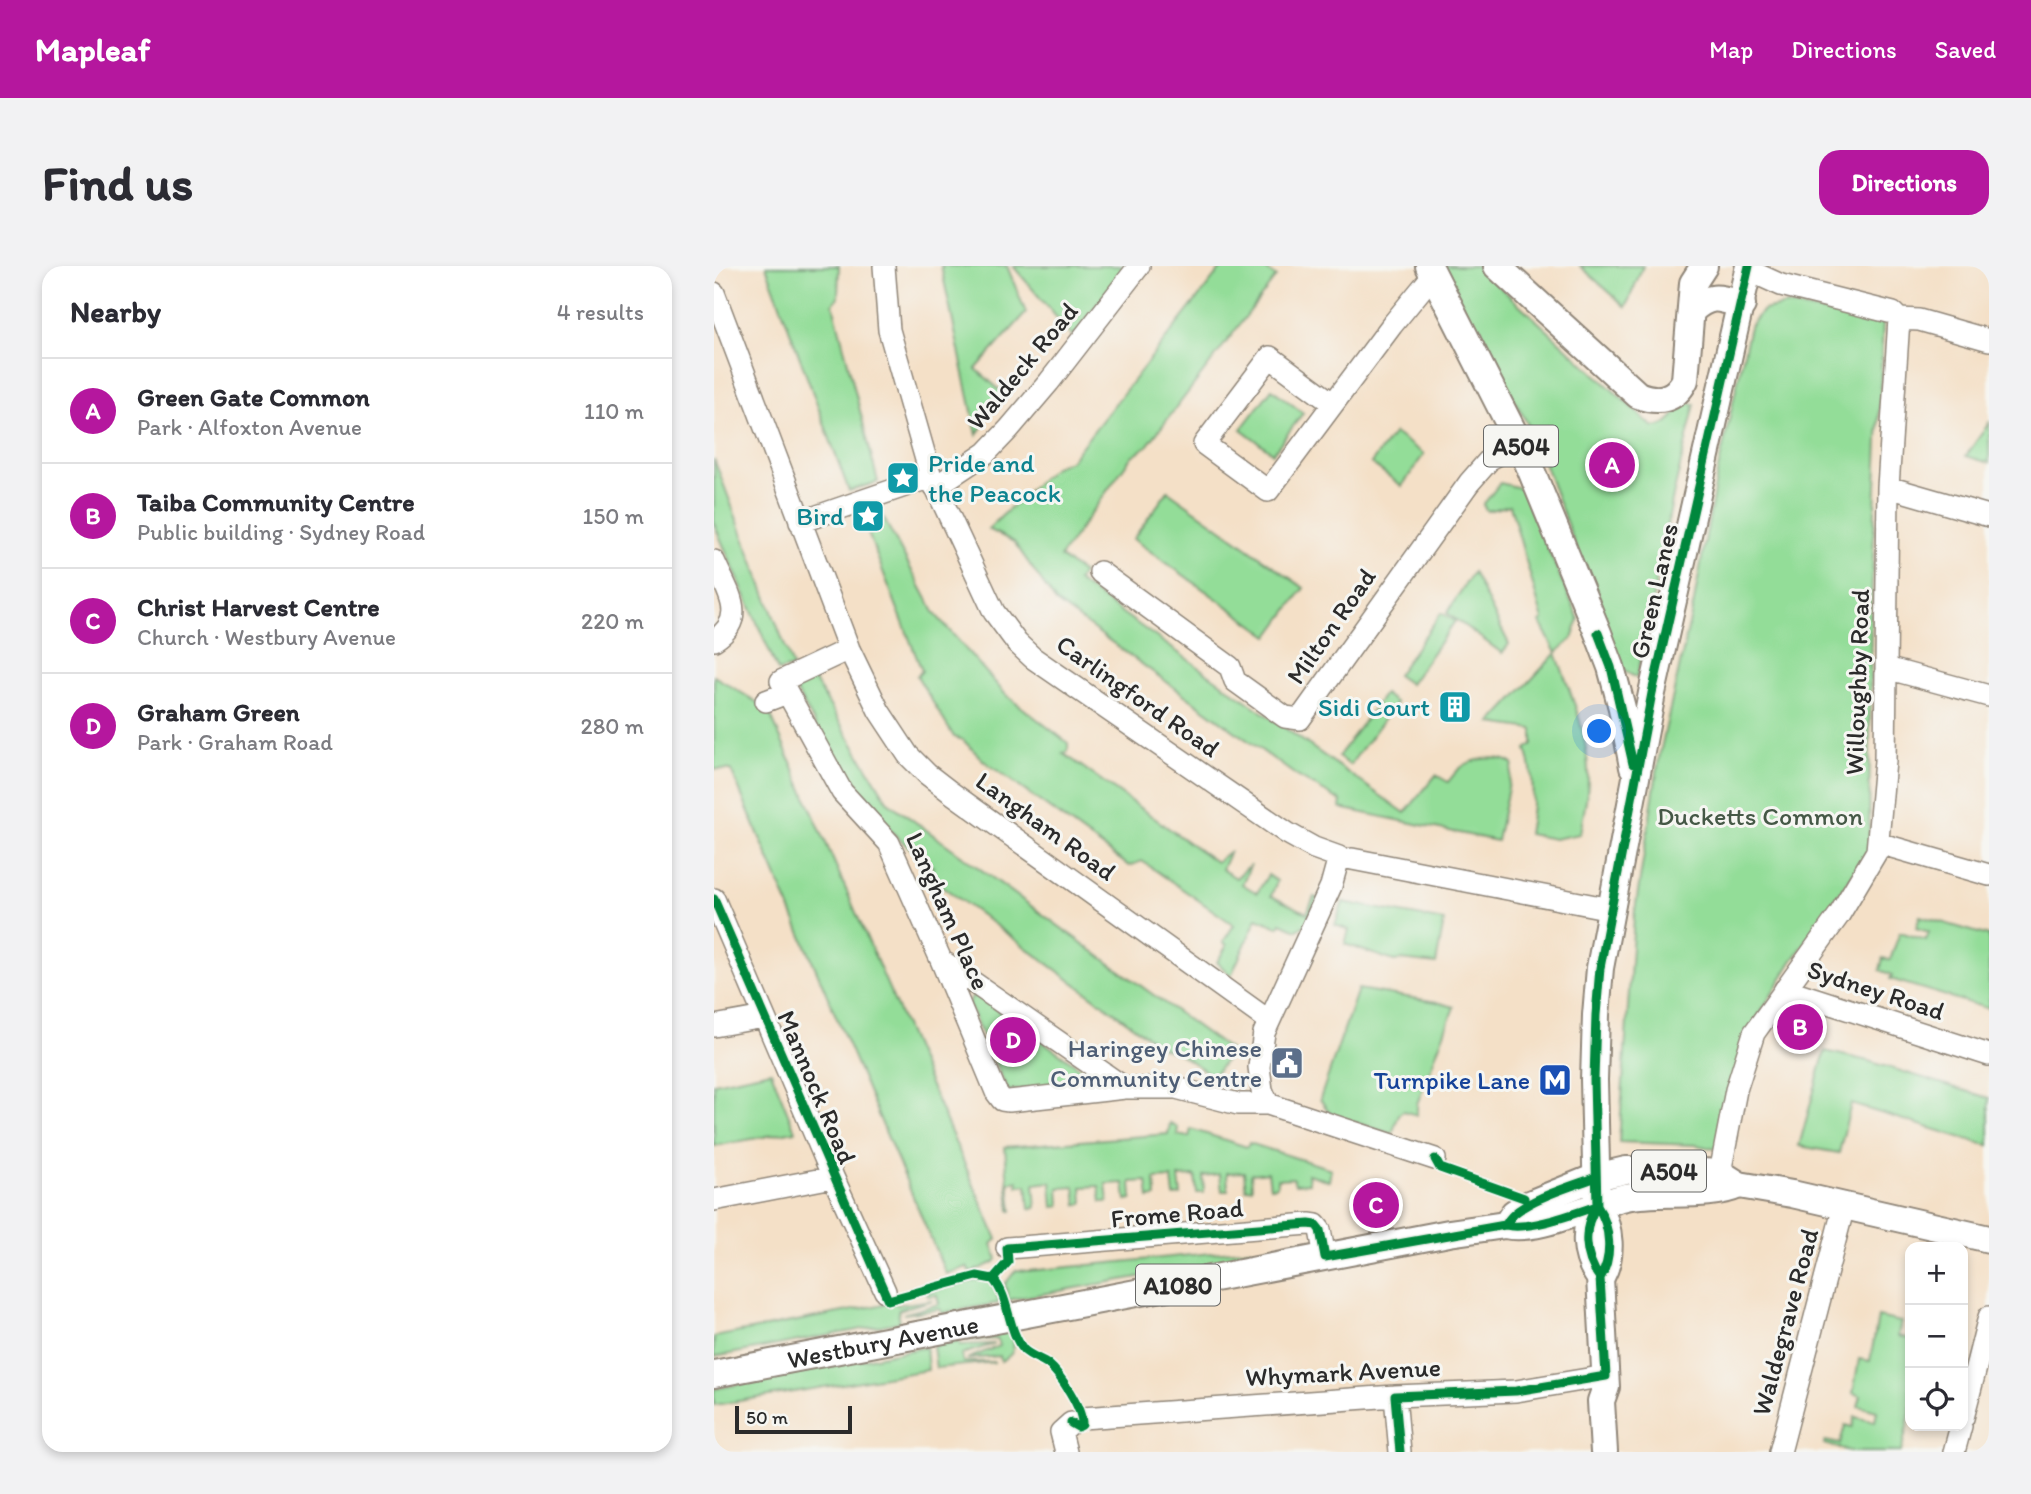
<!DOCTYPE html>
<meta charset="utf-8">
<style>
:root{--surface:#fff;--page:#f2f2f3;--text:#2b2b33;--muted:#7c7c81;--line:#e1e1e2;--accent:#b5179e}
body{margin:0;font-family:Itim,sans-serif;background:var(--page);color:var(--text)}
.controls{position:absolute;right:21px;bottom:21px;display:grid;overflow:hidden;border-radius:14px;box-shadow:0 4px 10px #0003}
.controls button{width:63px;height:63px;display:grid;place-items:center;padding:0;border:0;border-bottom:2px solid var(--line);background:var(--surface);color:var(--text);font:35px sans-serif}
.scale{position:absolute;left:21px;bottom:18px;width:117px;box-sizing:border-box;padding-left:7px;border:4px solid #2b2b2b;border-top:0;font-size:19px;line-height:24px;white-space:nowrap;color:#2b2b2b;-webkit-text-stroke:5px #f6f6f2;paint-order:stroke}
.you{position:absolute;left:886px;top:466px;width:24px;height:24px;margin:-18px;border:5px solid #fff;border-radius:50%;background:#1a73e8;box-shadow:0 0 0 10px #1a73e833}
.badge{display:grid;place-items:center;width:46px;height:46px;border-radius:50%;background:var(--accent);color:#fff;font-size:23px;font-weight:700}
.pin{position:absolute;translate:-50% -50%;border:4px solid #fff;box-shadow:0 2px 7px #0006}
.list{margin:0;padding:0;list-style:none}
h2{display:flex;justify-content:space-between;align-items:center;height:91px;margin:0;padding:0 28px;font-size:30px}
h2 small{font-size:23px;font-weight:400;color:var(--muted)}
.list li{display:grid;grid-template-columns:46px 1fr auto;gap:21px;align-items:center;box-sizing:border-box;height:105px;padding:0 28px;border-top:2px solid var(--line)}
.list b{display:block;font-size:26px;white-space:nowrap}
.list p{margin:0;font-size:23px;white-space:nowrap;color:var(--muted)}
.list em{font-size:23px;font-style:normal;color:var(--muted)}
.icon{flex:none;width:38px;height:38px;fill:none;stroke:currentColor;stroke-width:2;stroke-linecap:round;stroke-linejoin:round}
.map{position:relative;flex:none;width:1275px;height:1186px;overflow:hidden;border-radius:21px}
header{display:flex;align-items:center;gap:42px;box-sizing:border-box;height:98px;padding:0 35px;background:var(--accent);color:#fff}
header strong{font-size:33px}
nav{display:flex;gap:38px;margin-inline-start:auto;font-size:24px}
.intro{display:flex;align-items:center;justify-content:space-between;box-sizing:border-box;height:168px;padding:0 42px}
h1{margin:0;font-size:49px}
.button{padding:18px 32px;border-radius:21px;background:var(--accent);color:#fff;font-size:24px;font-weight:700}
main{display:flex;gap:42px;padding:0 42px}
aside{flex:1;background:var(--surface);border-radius:21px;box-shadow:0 4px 10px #0003}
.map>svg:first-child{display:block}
.green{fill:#93dd98;stroke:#5f8462;stroke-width:2}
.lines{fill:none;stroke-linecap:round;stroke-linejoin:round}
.minor-casing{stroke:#908679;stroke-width:24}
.major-casing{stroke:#908679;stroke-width:30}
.minor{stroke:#fff;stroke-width:21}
.major{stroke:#fff;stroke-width:26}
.cycleway-casing{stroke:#f6f6f2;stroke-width:13}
.cycleway{stroke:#00873e;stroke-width:9}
.labels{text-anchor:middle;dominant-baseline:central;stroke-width:6;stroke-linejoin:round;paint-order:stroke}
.shield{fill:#f6f6f2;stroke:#686867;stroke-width:2}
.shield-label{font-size:24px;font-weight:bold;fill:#2b2b2b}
.street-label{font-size:26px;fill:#2b2b2b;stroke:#f6f6f2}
.culture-label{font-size:26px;fill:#0d838f;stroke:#f6f6f2;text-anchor:end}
.park-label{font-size:26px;fill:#455846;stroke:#f6f6f2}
.service-label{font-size:26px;fill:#4e5e75;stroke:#f6f6f2;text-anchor:end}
.transit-label{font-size:26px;fill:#164399;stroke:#f6f6f2;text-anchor:end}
</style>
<header>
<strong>Mapleaf</strong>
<nav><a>Map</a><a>Directions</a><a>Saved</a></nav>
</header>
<div class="intro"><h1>Find us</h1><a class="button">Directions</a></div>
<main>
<aside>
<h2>Nearby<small>4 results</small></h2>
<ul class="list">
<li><span class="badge">A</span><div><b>Green Gate Common</b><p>Park · Alfoxton Avenue</p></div><em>110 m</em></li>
<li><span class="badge">B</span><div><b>Taiba Community Centre</b><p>Public building · Sydney Road</p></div><em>150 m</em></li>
<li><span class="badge">C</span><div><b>Christ Harvest Centre</b><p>Church · Westbury Avenue</p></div><em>220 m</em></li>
<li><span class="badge">D</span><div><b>Graham Green</b><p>Park · Graham Road</p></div><em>280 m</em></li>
</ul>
</aside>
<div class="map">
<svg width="1275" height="1186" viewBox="0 0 1275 1186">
<rect width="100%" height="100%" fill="#f6f6f2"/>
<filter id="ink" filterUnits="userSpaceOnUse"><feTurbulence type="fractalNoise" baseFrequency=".0143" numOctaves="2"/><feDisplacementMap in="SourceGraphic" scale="14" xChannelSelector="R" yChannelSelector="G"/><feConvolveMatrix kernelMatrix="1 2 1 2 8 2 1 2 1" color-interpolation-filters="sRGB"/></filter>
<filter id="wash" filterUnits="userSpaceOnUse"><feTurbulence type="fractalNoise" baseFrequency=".00686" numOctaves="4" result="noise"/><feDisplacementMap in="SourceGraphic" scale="28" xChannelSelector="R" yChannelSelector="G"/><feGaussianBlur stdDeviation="1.57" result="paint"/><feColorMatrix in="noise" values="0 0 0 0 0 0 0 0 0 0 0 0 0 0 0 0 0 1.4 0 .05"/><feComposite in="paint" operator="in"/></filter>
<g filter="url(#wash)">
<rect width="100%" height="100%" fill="#f4e0c7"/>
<!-- green -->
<path class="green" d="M52 0H125L124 31 119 38 164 216 135 225Z
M227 0H293L312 47 262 103 288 126 263 169Z
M299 0H412L359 71Z
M509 0H548L562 11 433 180 418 190 346 291 369 307 363 315 691 547 722 509 734 516C737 512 741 507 745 503 757 492 785 488 799 498L783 575 626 542 627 535 583 510 342 336 300 276 274 263 340 201 356 195Z
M727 0H763L938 160C952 164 963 146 972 136L981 138 959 230 923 412 908 404 819 168Z
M866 0H929L912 41Z
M1073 39 1169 57 1157 338 1155 585 1077 697 1031 772 1006 884 982 879 905 876 920 651 946 487 980 336 1003 208 1036 60 1049 44Z
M558 123 589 147 559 187 527 163Z
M1275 157V197L1252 190Z
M680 167 710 188 688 220 657 197Z
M0 193 79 401 64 405 0 258Z
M786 217 807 222 865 353 858 373 842 387C856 426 874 466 874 508 875 528 869 548 866 568L840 573 814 568C819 539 822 512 812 483L819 478V463L777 457 842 387 826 356 829 354 796 239 773 245 769 239Z
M454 225 590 322 555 370 419 273Z
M169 251 221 348 292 429 354 477V486L349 487 502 596 516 585 508 603 522 612 537 598 528 618 543 627 554 609 563 615 557 630 593 647 600 631 604 632 592 658 583 664 567 657 564 661 543 652 517 710 503 696 513 679 509 676 520 659 428 595 415 600 270 495 249 474 240 471 203 410 208 405 148 252Z
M759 306 795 378 788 387 733 347Z
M727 347 741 355 696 418 683 409Z
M96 407 174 536 518 786 499 810 464 787 449 782 214 610 219 601 184 572 138 523 81 423Z
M0 410 54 443 283 973 278 978 283 993 281 996 256 1007 253 1001 232 1008 17 504 0 503Z
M670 428 682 437 636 499 624 491Z
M629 636 730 655 722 698 687 694 680 695 631 678 635 664 621 659Z
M1206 650 1275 670V743L1176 713 1178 709 1166 704 1169 692 1176 694 1186 666 1212 674 1215 666 1202 662Z
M644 723 723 736 740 741 703 838V849L689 845 685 848 678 868 617 849 606 833Z
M259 729H262L378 810 379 817 294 825 254 738Z
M1111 785 1154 795 1275 832V880L1137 838 1125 887 1085 880Z
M57 805 81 865 0 880V817Z
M456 857 464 861 463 869 475 871 477 863 480 864 533 881 535 877 617 903 615 915 594 908 595 917 581 918 579 912 563 913V920L556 921 554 906 537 908 538 922 532 923 530 906 513 907 514 925H508L506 908 489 910 490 927H483L481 910 465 911 467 929 460 930 458 912 441 913 442 931 435 932 433 915 417 916 418 933 412 934 410 917 392 918 394 936H387L385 920 368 921 369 938 363 939 361 921 345 922 346 940 339 941 337 916 320 918 322 942 315 943 313 919 304 920V915L295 917 298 945H296L291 881 454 868Z
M538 983V989L521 994 294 1034 291 1018 302 1004 314 1005Z
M269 1012C281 1015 282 1026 286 1037L228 1047 226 1043 189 1048 225 1038 223 1029 214 1030 213 1026Z
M219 1034 184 1044 186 1056 0 1091V1071L181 1036 183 1039Z
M1164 1051 1187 1056 1184 1070 1196 1073V1148L1187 1186H1139L1110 1178 1111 1175 1126 1178 1131 1159 1138 1161 1141 1151 1161 1156 1163 1145 1144 1140 1147 1130 1139 1127 1145 1093 1156 1095Z
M296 1065C302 1078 302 1089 287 1095L286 1090 253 1093 285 1080 283 1073 250 1074Z
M245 1075 246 1079 280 1078 248 1088 249 1096H281L222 1102 219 1080Z
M212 1081 214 1104 0 1139V1123Z"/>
</g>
<g filter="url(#ink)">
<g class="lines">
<defs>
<path id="minor" d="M170 0 175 64 217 211 280 346 303 377 319 392 573 567 600 582 625 591 617 620 550 767 545 801 548 824 554 838
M1034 4 1067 19 1179 47 1185 53
M0 27 135 383 165 445 194 489 213 508 235 525 555 755
M1185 53 1205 54 1275 74
M618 137 556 91 490 178 554 225 678 59 719 9
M221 221 272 187 295 163 335 116 425 0
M1174 221 1275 250
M86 256 217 211
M0 295C13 325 35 352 0 374
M386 306 516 401 521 415 571 451 586 453 755 217 776 193 805 177
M135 383 67 415 128 526 175 577 227 694 282 826 288 834 295 835 411 822H462L524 838H554L721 893
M1172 402 1275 430
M52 435 73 427
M1164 577 1275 609
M638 593 897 643
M0 633 119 911 171 1025
M227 694 411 822
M1071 723 1275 789
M0 760 50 751
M1006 907 1022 824 1040 767 1125 649 1163 585 1171 495 1174 221 1185 53
M0 934 119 911
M293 982 595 958 602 959 606 964 611 991
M681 1130 686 1186
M368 1152 681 1130 802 1125 892 1110
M1249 1152 1275 1051
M352 1186 347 1166 357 1157
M1066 1186 1130 940
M1240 1186 1247 1160"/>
<g id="major">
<path d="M715 0 810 187 884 367 897 401 908 442 919 501"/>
<path d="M783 0 924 129C944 137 961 134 971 114L979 17 990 0"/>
<path d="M978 44C998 27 1005 32 1028 39"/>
<path d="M883 940C868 961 870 991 886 1012L892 1121 887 1135 890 1186"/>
<path d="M792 959 800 947 813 939 882 911 912 904H950L1006 907 1025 919 1078 928 1275 973"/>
<path d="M886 1012C899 992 897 960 883 940L880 814 882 749 886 702 938 427 1035 0"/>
<path id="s1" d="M0 1108 735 967 791 959C824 967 878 938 912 931 946 924 995 933 1025 919"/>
</g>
</defs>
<!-- minor casing -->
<use href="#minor" class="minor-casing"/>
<!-- major casing -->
<use href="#major" class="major-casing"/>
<!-- minor -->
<use href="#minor" class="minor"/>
<!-- major -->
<use href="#major" class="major"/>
<defs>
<path id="cycleway" d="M884 367 897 401 919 498
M0 633 174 1034 263 1010 279 1013C296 1032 293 1064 310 1084 316 1090 327 1093 334 1098 346 1108 369 1143 368 1159L364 1161 357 1157
M721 893 726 902 810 932
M792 959C800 936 860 920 882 911
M886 1012C899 992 897 960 883 940L880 814 882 749 886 702 938 427 1035 0
M279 1013 294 996 293 982 595 958 602 959 606 964 611 991 791 959C815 965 859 948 883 940
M686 1186 681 1130 802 1125 892 1110 886 1012C870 991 868 961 883 940"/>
</defs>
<!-- cycleway casing -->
<use href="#cycleway" class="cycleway-casing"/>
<!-- cycleway -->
<use href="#cycleway" class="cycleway"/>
</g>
</g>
<!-- icons -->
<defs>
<symbol id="sight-square" viewBox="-11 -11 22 22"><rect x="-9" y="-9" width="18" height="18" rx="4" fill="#0f9aa8" stroke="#f6f6f2"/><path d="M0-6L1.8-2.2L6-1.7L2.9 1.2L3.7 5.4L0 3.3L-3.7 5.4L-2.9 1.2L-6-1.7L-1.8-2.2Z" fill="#fff"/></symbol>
<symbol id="building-square" viewBox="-11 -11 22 22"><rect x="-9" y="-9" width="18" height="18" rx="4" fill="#0f9aa8" stroke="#f6f6f2"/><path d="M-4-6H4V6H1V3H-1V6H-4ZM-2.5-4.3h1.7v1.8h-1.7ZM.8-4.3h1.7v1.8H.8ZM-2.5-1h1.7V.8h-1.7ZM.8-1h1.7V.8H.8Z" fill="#fff"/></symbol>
<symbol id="civic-square" viewBox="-11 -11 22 22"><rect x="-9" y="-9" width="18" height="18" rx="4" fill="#5c6f8a" stroke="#f6f6f2"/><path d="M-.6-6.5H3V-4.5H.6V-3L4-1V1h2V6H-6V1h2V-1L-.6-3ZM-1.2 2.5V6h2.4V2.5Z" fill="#fff"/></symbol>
<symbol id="metro-square" viewBox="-11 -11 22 22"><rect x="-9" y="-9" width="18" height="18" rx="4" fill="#1a4fb4" stroke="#f6f6f2"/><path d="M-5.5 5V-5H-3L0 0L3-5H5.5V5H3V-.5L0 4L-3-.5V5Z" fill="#fff"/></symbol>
</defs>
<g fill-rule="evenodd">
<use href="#sight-square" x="170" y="193" width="38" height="38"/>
<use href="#sight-square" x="135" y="231" width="38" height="38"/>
<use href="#building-square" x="722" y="422" width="38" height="38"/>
<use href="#civic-square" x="554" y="778" width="38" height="38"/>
<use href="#metro-square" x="822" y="795" width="38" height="38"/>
</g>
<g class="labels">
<!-- shield labels -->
<g class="shield">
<rect x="770" y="159.5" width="74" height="41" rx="5"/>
<rect x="918" y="884.5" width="74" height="41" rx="5"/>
<rect x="422" y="998.5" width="84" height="41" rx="5"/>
</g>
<g class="shield-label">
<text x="807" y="180">A504</text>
<text x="955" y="905">A504</text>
<text x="464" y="1019">A1080</text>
</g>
<!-- street labels -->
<g class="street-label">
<text transform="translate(308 100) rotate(-50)">Waldeck Road</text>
<text transform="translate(940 325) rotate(-77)">Green Lanes</text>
<text transform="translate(617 360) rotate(-55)">Milton Road</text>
<text transform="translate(1143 416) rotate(-88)">Willoughby Road</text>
<text transform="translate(424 430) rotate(35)">Carlingford Road</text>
<text transform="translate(332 560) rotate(36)">Langham Road</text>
<text transform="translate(234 645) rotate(66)">Langham Place</text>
<text transform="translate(1162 724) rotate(18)">Sydney Road</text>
<text transform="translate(103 821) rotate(67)">Mannock Road</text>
<text transform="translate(463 947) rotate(-5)">Frome Road</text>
<text transform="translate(1071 1056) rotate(-75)">Waldegrave Road</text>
<text stroke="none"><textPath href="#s1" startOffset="172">Westbury Avenue</textPath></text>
<text transform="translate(629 1106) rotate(-3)">Whymark Avenue</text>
</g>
<!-- culture labels -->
<g class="culture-label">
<text x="214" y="197" text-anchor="start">Pride and<tspan x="214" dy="30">the Peacock</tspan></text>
<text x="130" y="250">Bird</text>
<text x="716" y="441">Sidi Court</text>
</g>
<!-- park labels -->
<g class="park-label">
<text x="1046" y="550">Ducketts Common</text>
</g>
<!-- service labels -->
<g class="service-label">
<text x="548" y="782">Haringey Chinese<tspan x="548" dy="30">Community Centre</tspan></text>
</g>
<!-- transit labels -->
<g class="transit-label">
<text x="816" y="814">Turnpike Lane</text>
</g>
</g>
</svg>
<div class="controls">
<button>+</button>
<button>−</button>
<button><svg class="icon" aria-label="locate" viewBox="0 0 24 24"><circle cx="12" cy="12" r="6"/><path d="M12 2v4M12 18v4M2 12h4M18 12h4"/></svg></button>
</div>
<div class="scale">50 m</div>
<div class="you"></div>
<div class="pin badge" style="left:898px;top:199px">A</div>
<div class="pin badge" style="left:1086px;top:761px">B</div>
<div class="pin badge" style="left:662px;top:939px">C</div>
<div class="pin badge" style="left:299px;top:774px">D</div>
</div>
</main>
